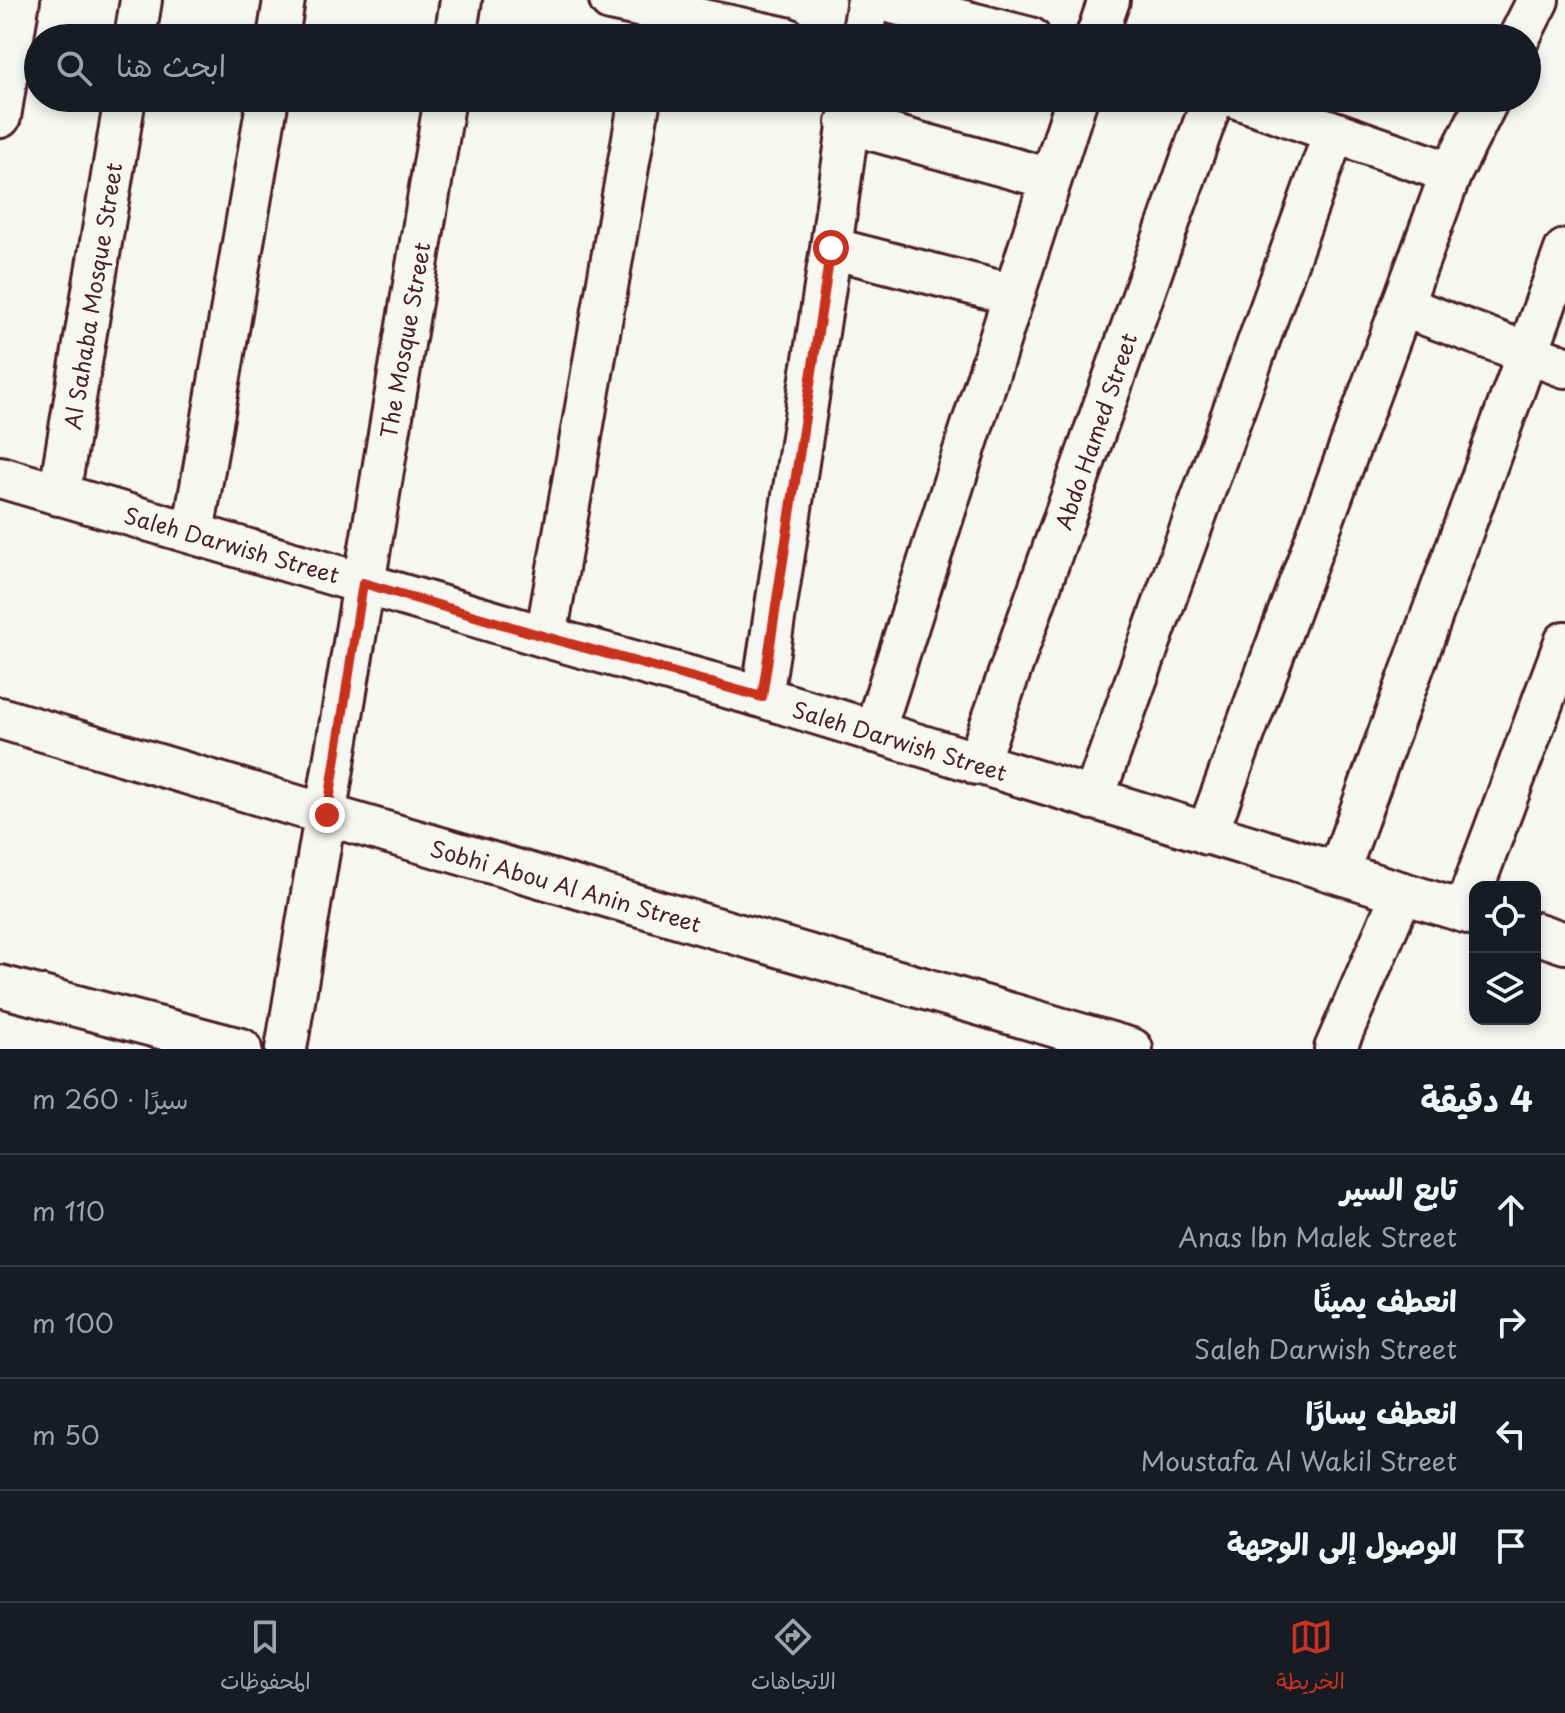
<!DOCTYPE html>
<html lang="ar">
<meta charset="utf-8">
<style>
:root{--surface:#171b24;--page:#242831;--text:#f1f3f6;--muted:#9ea1a6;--line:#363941;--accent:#c8321e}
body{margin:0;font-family:"Playpen Sans","Playpen Sans Arabic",sans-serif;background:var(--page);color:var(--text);direction:rtl}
.controls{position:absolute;right:24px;bottom:24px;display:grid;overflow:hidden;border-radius:16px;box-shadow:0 4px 12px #0003}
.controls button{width:72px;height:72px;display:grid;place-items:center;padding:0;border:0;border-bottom:2px solid var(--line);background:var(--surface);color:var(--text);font:40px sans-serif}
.stop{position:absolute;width:24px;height:24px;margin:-18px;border:6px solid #c8321e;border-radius:50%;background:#fff}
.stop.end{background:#c8321e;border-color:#fff;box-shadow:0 2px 8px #0008}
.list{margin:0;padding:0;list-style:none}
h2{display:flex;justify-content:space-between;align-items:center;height:104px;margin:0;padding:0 32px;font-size:34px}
h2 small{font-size:26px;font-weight:400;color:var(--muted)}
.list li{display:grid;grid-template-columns:52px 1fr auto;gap:24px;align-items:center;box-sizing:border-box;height:112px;padding:0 32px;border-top:2px solid var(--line)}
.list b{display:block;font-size:30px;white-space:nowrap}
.list p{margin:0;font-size:26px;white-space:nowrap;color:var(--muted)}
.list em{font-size:26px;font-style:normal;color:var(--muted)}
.icon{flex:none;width:44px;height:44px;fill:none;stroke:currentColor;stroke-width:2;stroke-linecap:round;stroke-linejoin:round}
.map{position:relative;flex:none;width:1565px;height:1049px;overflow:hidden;direction:ltr}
.search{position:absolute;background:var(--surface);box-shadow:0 4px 12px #0003;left:24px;right:24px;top:24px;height:88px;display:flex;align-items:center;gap:20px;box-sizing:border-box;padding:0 28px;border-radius:44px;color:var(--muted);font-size:30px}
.sheet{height:552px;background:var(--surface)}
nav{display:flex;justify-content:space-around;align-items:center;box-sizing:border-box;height:112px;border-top:2px solid var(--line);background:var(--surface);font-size:22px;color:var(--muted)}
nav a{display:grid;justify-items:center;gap:4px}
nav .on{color:var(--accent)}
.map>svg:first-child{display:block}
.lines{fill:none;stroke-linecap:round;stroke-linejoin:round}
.minor-casing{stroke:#4a1f2b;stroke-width:46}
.minor{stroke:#f6f6f2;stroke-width:40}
.route{stroke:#c8321e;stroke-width:10}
.labels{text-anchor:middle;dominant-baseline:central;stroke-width:7;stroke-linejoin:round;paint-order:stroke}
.street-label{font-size:22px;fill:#4a1f2b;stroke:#f6f6f2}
</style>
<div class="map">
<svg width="1565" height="1049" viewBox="0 0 1565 1049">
<rect width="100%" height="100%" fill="#f6f6f2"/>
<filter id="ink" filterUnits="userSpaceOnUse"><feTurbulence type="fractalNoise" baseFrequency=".0125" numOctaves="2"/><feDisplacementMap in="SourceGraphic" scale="16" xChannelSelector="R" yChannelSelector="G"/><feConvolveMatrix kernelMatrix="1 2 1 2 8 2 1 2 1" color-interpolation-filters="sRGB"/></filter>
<g filter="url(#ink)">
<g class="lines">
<defs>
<path id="minor" d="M610 0 786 38
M881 0 1030 38
M135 38 141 0
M278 38 284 0
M455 38 461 0
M862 38 868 0
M1096 38 1109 0
M1519 38 1538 0
M1237 98 1451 173
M0 117 19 0
M847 123 1051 179
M831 248 1014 295
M1402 306 1565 367
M0 477 546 637 762 697 1475 915
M59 495 125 98
M193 533 268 98
M546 637 640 98
M762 697 831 248 852 98
M0 718 327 815 1132 1049
M874 732 1077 98
M977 764 1213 98
M1093 799 1334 133
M1207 834 1451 173 1489 98
M1338 873 1565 250
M1464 912 1565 642
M1535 933 1565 943
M0 986 241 1049
M286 1049C341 732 391 415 445 98
M1335 1049 1402 893"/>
</defs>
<!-- minor casing -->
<use href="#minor" class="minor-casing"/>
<!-- minor -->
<use href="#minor" class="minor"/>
</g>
</g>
<g class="lines" filter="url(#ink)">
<!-- route -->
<path class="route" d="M327 815 363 583 546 637 762 697 831 248"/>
</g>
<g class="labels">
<!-- street labels -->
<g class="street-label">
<text transform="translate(92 296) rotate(-81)">Al Sahaba Mosque Street</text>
<text transform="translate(404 340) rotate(-80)">The Mosque Street</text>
<text transform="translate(1095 431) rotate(-71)">Abdo Hamed Street</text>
<text transform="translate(232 544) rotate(16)">Saleh Darwish Street</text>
<text transform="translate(900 740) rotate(17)">Saleh Darwish Street</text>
<text transform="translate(566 885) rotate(16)">Sobhi Abou Al Anin Street</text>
</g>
</g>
</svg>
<div class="controls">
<button><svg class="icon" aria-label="locate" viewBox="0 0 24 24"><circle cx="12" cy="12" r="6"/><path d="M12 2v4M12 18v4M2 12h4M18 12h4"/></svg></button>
<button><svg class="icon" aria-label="layers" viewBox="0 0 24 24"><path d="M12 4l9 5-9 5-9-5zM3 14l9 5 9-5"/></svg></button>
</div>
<div class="stop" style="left:831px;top:248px"></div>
<div class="stop end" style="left:327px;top:815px"></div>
<div class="search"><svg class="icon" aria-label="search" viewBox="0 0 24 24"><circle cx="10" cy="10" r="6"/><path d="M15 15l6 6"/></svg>ابحث هنا</div>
</div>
<section class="sheet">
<h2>4 دقيقة<small>سيرًا · 260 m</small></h2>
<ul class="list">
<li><svg class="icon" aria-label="ahead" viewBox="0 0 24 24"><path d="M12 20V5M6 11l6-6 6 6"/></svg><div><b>تابع السير</b><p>Anas Ibn Malek Street</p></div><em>110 m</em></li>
<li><svg class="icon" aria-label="right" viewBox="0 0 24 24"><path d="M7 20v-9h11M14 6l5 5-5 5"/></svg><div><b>انعطف يمينًا</b><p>Saleh Darwish Street</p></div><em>100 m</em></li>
<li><svg class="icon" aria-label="left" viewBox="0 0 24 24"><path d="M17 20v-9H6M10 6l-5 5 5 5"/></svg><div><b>انعطف يسارًا</b><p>Moustafa Al Wakil Street</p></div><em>50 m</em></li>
<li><svg class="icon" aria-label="arrive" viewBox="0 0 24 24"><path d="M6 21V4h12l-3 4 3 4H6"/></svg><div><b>الوصول إلى الوجهة</b></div></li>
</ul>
</section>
<nav>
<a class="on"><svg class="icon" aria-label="map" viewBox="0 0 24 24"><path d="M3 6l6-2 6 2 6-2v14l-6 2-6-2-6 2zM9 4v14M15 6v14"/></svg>الخريطة</a>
<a><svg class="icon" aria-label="directions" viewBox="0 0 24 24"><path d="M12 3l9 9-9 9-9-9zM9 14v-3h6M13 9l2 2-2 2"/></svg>الاتجاهات</a>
<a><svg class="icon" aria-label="saved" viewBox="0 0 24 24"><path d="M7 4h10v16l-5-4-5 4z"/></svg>المحفوظات</a>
</nav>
